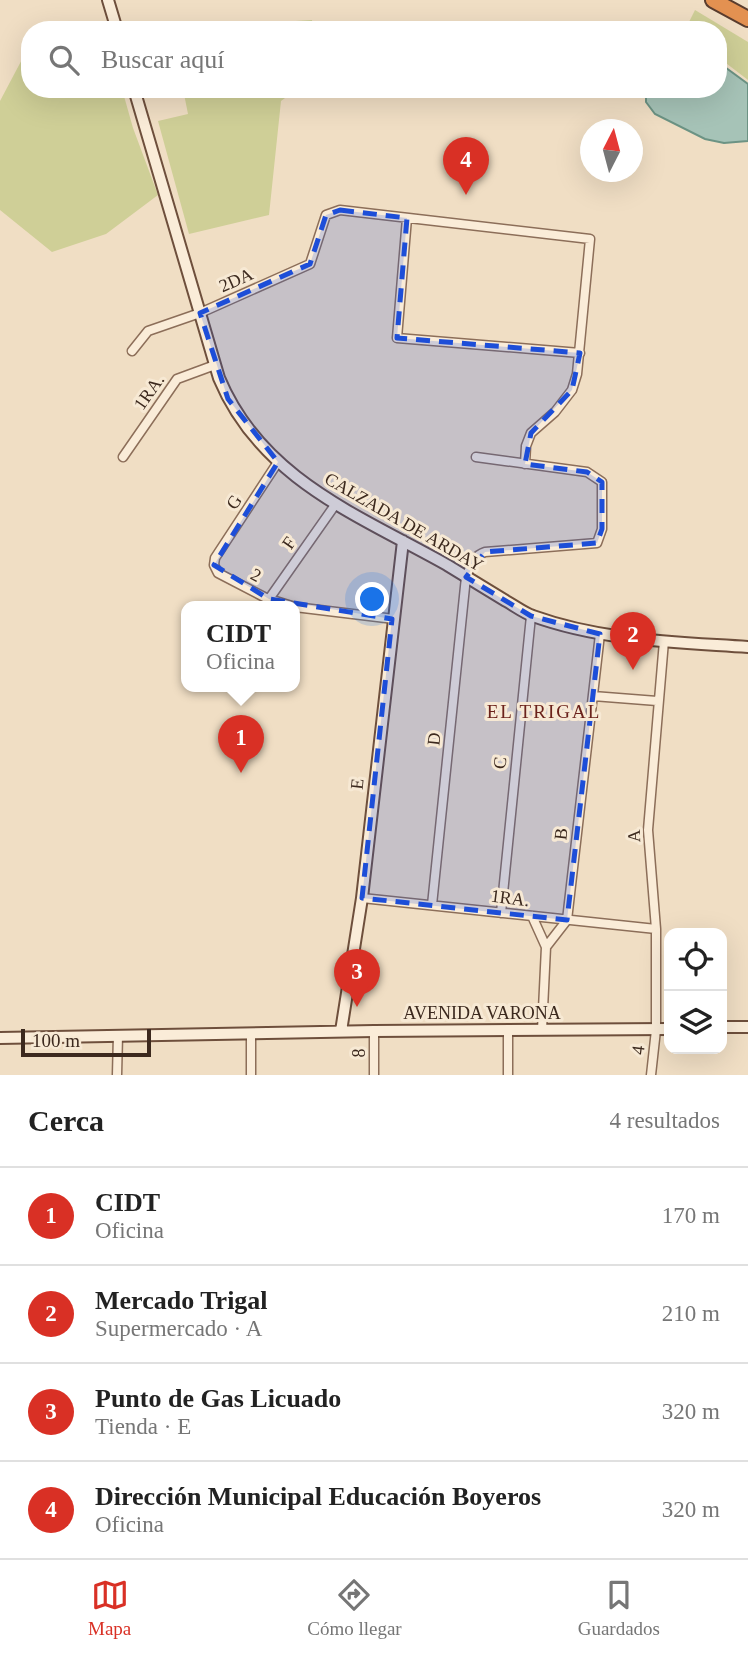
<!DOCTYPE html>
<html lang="es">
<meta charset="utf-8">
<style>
:root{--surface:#fff;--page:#f2f2f2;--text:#222;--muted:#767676;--line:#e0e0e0;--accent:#d93025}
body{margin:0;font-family:"Times New Roman",serif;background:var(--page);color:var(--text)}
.controls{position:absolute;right:21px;bottom:21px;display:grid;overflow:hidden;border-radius:14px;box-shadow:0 7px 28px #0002}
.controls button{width:63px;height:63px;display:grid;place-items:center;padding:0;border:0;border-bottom:2px solid var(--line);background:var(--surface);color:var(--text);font:35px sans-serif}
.compass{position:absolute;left:580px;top:119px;width:63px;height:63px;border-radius:50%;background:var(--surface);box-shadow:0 7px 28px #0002;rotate:6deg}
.scale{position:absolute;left:21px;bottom:18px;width:130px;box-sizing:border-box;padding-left:7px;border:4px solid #3c291e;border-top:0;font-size:19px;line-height:24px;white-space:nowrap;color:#3c291e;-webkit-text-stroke:5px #f7e9d4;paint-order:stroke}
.you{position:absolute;left:373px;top:600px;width:24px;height:24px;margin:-18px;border:5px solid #fff;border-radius:50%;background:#1a73e8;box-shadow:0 0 0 10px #1a73e833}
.badge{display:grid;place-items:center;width:46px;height:46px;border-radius:50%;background:var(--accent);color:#fff;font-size:23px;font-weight:700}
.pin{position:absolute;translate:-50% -58px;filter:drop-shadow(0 2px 4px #0008)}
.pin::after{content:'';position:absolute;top:37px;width:24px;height:21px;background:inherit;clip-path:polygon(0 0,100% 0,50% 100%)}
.popup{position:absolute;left:181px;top:601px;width:119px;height:91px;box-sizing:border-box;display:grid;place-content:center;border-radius:14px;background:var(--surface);filter:drop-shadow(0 2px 5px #0005);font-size:23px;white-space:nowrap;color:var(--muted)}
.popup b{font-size:26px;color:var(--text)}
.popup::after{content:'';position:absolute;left:50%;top:100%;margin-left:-14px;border:14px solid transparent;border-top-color:var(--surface)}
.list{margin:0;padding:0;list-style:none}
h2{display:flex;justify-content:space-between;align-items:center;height:91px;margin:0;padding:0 28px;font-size:30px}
h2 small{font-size:23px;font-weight:400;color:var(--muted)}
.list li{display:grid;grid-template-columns:46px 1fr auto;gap:21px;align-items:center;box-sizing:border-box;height:98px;padding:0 28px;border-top:2px solid var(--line)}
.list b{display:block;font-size:26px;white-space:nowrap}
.list p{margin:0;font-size:23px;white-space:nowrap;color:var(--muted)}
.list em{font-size:23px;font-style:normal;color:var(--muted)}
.icon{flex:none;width:38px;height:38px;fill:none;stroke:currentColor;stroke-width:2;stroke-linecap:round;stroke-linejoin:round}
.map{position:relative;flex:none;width:748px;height:1075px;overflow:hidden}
.search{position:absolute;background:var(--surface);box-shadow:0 7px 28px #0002;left:21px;right:21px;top:21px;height:77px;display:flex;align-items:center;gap:18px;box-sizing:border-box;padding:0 24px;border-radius:28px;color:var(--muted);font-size:26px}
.sheet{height:483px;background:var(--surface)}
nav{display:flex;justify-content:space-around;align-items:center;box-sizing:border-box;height:98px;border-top:2px solid var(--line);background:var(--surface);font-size:19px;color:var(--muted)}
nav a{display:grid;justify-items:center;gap:4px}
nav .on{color:var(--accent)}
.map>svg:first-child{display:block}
.green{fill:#cfcf97}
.water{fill:#a6c3b7;stroke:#6c9384;stroke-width:2}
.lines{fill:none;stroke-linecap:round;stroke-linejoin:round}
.street-casing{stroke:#8c6e59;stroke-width:11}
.secondary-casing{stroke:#6e4f3c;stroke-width:14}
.highway-casing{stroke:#5a3d2e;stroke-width:18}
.street{stroke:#faecd8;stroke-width:8}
.secondary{stroke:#faecd8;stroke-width:10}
.highway{stroke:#e39151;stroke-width:14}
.marked{fill:#1d4ed8;fill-opacity:0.2;stroke:#1d4ed8;stroke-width:5;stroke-dasharray:14 9;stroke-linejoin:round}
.labels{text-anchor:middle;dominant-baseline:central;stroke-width:6;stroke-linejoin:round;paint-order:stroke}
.street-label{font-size:18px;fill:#3c291e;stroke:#f7e9d4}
.neighbourhood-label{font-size:19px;letter-spacing:2px;fill:#6b221b;stroke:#f7e9d4}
</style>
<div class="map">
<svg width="748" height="1075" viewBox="0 0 748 1075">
<rect width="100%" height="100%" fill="#f0dec4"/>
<!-- green -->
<path class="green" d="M695 10 748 42V80L718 57V30H685Z
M312 20 313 30H228L231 25Z
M27 50H30V89H122L133 128 158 195 106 234 52 252 0 210V101Z
M183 89H297L281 101 269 215 189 234 158 121 188 114Z"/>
<!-- water -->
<path class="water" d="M718 62 748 84V141L724 143 705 139 655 114 646 102V89H718Z"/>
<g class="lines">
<defs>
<path id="street" d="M407 218 397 338 580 353
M132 351 148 331 200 313 310 264 326 215 340 210 590 239 577 374 572 390 555 412 531 433 526 446 525 464
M123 457 177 379 215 365
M278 462 215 558 214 565 218 573 266 598 295 607
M269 599 335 505
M295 607 394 619
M593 696 657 701
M362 898 656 929
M432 905 466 577C471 566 473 556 485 552L597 543 602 529V482L587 472 476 457
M501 913 531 616
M532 916 546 947
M542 1030 546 947 567 920 600 634
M374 1031V1075
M117 1075 118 1035
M251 1075V1033
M508 1075V1030
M651 1075 656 1030V929L648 830 664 641"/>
<path id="secondary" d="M108 0 117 30
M134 89 219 378C261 479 358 515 447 565 467 577 486 589 506 601 515 606 524 613 533 616 602 641 676 642 748 647
M722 1027H748
M341 1031 362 898 403 541
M0 1038 374 1031 669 1029"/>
<path id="highway" d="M713 0 748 19"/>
</defs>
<!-- street casing -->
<use href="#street" class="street-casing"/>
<!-- secondary casing -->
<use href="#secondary" class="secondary-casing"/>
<!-- highway casing -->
<use href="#highway" class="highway-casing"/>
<!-- street -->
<use href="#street" class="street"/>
<!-- secondary -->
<use href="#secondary" class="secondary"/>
<!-- highway -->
<use href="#highway" class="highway"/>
</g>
<!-- marked area -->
<path class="marked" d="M340 210 407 218 397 338 580 353 572 390 531 433 525 464 587 472 602 482V529L597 543 485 552 466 577 531 616 600 634 567 920 362 898 392 619 269 599 214 565 278 462 228 399 200 313 310 264 326 215Z"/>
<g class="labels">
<!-- street labels -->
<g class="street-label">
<text transform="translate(236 280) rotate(-24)">2DA</text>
<text transform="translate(149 392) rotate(-55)">1RA.</text>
<text transform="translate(234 502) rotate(-57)">G</text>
<text transform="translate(404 522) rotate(30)">CALZADA DE ARDAY</text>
<text transform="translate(289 543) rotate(-55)">F</text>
<text transform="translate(256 575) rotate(28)">2</text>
<text transform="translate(434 739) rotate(-84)">D</text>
<text transform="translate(500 763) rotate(-84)">C</text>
<text transform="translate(357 784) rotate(-84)">E</text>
<text transform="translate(561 834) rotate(-84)">B</text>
<text transform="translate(634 836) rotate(-92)">A</text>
<text transform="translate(510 898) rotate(7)">1RA.</text>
<text x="482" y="1013">AVENIDA VARONA</text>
<text transform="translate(638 1050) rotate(-83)">4</text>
<text transform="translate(359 1053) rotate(-90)">8</text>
</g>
<!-- neighbourhood labels -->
<g class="neighbourhood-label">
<text x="544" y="711">EL TRIGAL</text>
</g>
</g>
</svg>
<div class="controls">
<button><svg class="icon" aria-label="locate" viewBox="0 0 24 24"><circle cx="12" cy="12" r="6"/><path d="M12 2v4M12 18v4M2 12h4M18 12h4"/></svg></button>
<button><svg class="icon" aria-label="layers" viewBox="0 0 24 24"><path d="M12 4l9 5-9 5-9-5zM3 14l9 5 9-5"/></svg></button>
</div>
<svg class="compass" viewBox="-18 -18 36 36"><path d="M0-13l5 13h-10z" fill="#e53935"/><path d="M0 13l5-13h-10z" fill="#767676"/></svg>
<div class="scale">100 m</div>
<div class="you"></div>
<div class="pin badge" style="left:241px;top:773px">1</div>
<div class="popup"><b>CIDT</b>Oficina</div>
<div class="pin badge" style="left:633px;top:670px">2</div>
<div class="pin badge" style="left:357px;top:1007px">3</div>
<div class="pin badge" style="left:466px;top:195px">4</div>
<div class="search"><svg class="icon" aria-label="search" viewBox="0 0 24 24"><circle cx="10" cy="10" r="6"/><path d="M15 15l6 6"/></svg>Buscar aquí</div>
</div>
<section class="sheet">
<h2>Cerca<small>4 resultados</small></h2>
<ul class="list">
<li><span class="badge">1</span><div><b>CIDT</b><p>Oficina</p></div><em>170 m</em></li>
<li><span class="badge">2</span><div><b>Mercado Trigal</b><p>Supermercado · A</p></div><em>210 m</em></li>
<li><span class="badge">3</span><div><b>Punto de Gas Licuado</b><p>Tienda · E</p></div><em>320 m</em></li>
<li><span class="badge">4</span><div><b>Dirección Municipal Educación Boyeros</b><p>Oficina</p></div><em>320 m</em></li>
</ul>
</section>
<nav>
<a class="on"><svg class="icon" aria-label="map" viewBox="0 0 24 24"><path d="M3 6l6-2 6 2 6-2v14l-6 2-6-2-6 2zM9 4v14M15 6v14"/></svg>Mapa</a>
<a><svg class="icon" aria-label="directions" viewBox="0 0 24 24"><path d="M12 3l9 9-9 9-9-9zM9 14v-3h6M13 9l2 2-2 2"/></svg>Cómo llegar</a>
<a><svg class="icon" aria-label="saved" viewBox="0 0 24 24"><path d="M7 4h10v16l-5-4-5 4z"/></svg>Guardados</a>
</nav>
